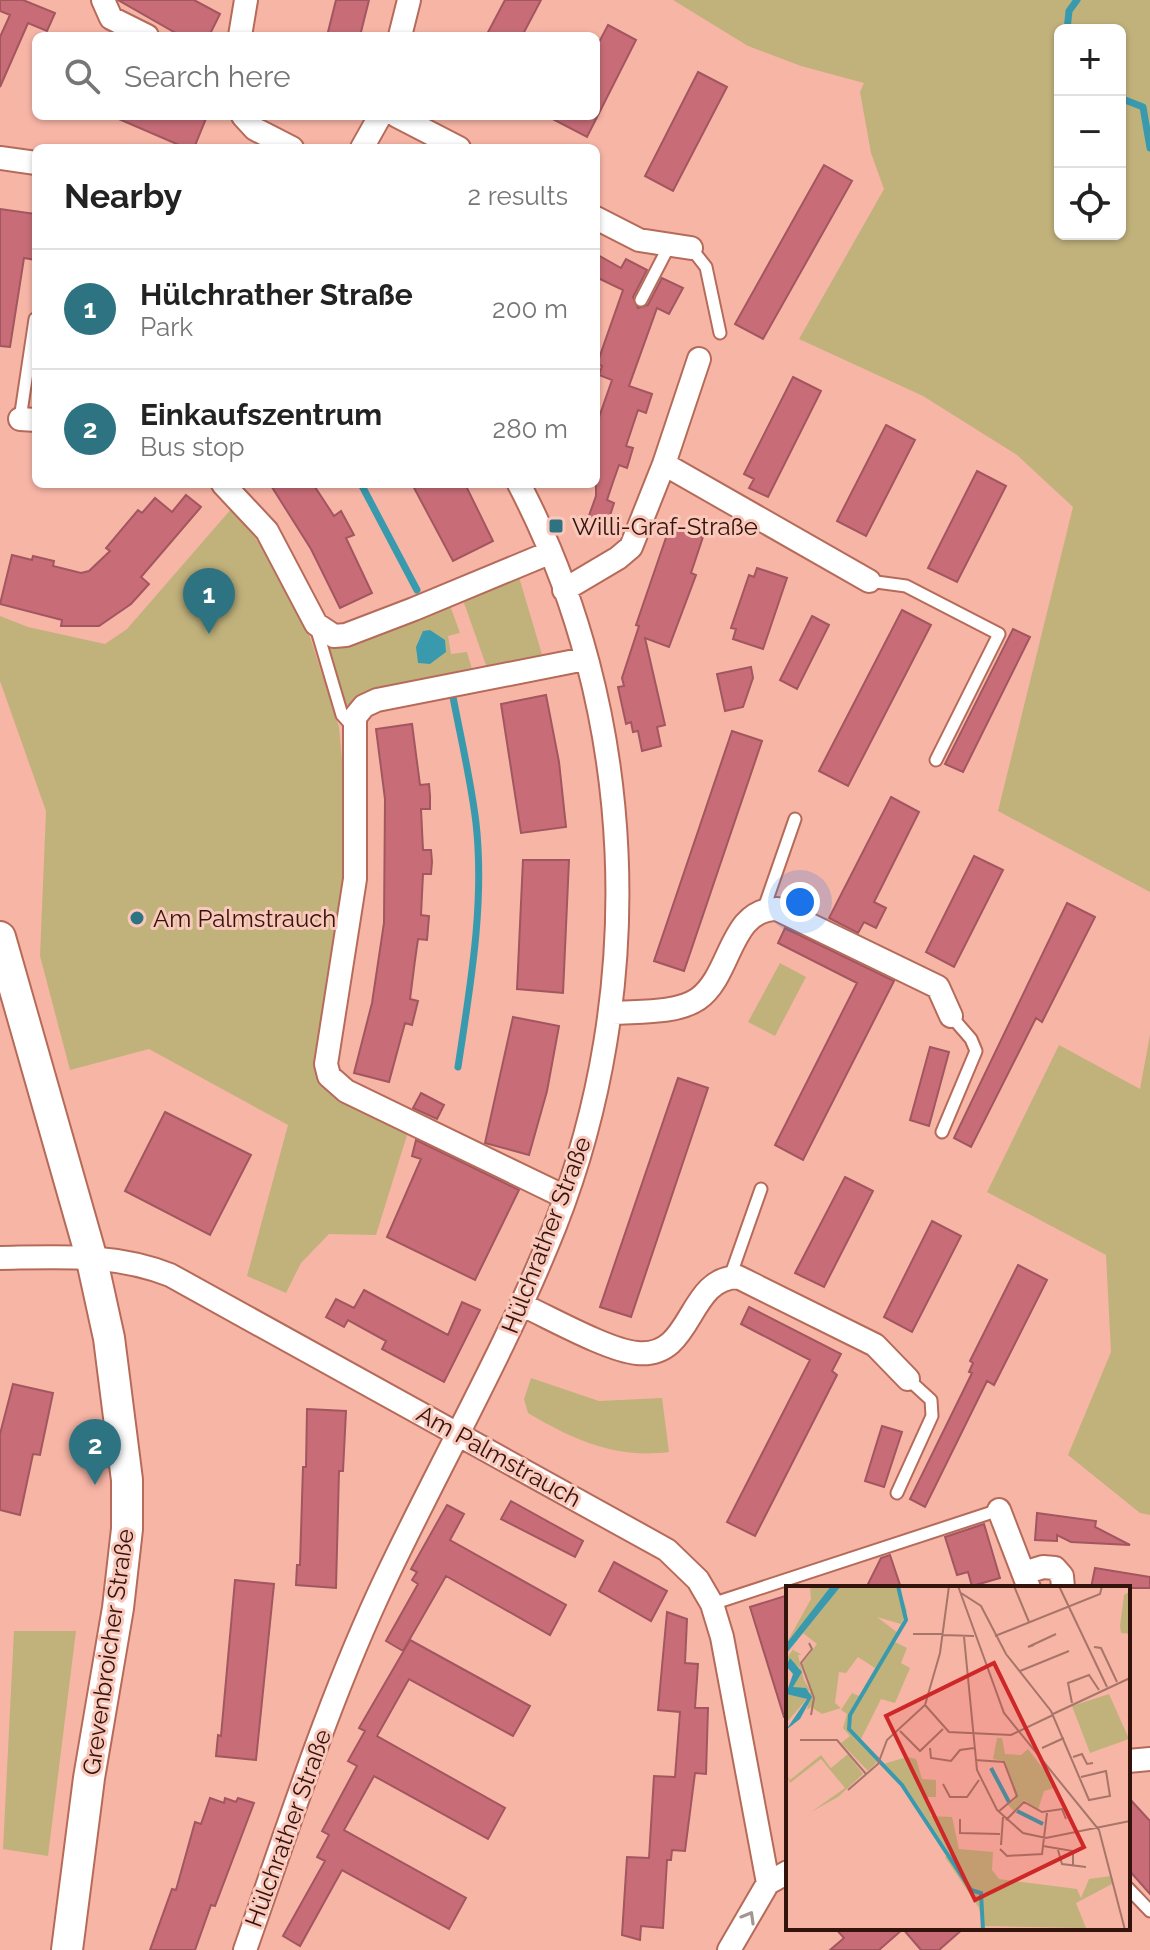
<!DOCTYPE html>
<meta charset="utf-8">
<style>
:root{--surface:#fff;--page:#f2f2f2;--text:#222;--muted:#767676;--line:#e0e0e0;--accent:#2e7382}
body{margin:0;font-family:Raleway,sans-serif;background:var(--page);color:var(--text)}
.controls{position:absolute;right:24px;top:24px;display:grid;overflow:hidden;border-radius:12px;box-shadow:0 2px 6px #0004}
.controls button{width:72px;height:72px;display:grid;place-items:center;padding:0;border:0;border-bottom:2px solid var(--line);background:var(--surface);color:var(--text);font:40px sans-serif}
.you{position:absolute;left:800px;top:902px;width:28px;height:28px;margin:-20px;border:6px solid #fff;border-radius:50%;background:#1a73e8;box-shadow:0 0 0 12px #1a73e833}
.badge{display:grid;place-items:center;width:52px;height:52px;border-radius:50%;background:var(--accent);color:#fff;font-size:26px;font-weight:700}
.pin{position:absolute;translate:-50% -66px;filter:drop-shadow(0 2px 4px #0008)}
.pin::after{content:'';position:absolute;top:42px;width:28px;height:24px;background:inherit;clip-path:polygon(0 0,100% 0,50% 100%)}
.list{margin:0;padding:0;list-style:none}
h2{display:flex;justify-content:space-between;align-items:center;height:104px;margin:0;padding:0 32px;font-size:34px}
h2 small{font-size:26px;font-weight:400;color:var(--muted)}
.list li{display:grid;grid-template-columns:52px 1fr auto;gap:24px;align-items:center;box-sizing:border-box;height:120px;padding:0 32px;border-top:2px solid var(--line)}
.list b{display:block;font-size:30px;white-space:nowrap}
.list p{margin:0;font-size:26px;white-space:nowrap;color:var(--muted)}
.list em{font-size:26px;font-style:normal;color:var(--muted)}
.icon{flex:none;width:44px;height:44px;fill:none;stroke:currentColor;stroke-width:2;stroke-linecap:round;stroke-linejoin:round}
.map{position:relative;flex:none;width:1150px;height:1950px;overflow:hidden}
.search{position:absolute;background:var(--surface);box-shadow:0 2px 6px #0004;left:32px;top:32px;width:568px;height:88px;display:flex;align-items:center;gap:20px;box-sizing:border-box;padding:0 28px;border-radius:12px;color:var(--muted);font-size:30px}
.panel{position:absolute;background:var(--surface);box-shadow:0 2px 6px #0004;left:32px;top:144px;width:568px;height:344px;border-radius:12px}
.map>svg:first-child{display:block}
.green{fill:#c1b27c;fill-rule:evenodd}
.water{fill:#3a9aad}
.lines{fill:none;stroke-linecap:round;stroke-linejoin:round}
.stream{stroke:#3a9aad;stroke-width:7}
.building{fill:#c86d78;stroke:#a2565f;stroke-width:2}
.service-casing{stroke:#b66b5a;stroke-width:15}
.minor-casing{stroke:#b66b5a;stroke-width:26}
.secondary-casing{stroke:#b66b5a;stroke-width:34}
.service{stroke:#fff;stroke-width:11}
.minor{stroke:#fff;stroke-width:22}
.secondary{stroke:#fff;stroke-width:30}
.oneway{stroke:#a39592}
.poi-dot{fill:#2e7382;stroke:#fac7bb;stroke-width:3}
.labels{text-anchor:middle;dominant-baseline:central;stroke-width:6;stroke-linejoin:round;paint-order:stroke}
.poi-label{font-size:24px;fill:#32140d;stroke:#fac7bb;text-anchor:start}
.street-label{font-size:24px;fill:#32140d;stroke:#fac7bb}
.inset-river{fill:none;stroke:#3a9aad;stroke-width:4}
.inset-road{fill:none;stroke:#a87569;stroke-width:2}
.view{fill:#ce2727;fill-opacity:0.15;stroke:#ce2727;stroke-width:4}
.inset-edge{fill:none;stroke:#32140d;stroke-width:4}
</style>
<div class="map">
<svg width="1150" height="1950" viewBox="0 0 1150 1950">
<rect width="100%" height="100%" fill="#f7b5a6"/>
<!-- green -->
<path class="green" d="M673 0H1150V892L998 811 1073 507 1017 455 923 396 799 339 884 189 871 153 860 92 864 83 801 66 748 46ZM1060 30H1120V234H1060Z
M232 508 266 552 310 637 339 727 346 805 345 888 314 1065 323 1088 408 1132 376 1235 329 1234 301 1263 286 1293 247 1276 288 1125 149 1049 70 1070 40 956 46 811 0 681V616L28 627 105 644 127 629Z
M519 577 543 658 487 668 463 600Z
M448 600 460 633 448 636 451 654 467 652 474 676 356 700 345 710 325 646C359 651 417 614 448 600Z
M780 963 806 977 775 1036 748 1022Z
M1150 1035V1515L1140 1513 1068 1455 1111 1352 1106 1255 987 1192 1059 1045 1140 1089Z
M531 1378 599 1401 662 1398 669 1452C617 1459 573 1440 528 1413L524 1399Z
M14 1631H76L48 1856 3 1849Z"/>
<!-- water -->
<path class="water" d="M430 630 445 640 446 652 430 664 418 663 416 647 423 631Z"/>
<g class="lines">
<!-- stream -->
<path class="stream" d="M1067 30 1069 11 1077 0
M1120 98 1143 107 1150 148
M361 484 417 590
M453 697C461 739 471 781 476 823 485 904 470 987 458 1067"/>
</g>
<!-- building -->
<path class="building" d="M0 0H23L55 13 47 31 28 23 0 87V37L10 15 0 11Z
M118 0H194L220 14 209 36H181Z
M336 0H369L360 36H327Z
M505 0H541L522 36H486Z
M608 25 636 40 587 137 547 116H596V48Z
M698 72 727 87 673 191 645 176Z
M112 116H207L194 148H186Z
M824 165 852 181 763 339 735 324Z
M0 209 36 214V260L24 258 10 347 0 346Z
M596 254 621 268 626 259 647 270 633 297 638 308 648 305 662 278 683 288 669 314 657 308 629 386 652 394 646 413 638 410 626 446 633 448 627 468 619 465 613 482 607 500 614 503 605 531 586 524 596 496V426L612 380 599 375 602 366 597 364 623 290 596 277Z
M793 377 821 391 768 497 749 488 754 479 744 474Z
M886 425 915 440 866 536 837 521Z
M977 471 1006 486 957 582 928 568Z
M270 484H313L334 516 341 511 354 535 346 538 372 593 340 608 311 549Z
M412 484H465L493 541 453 561Z
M186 495 201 507 141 577 149 584 131 604 99 626H61L62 620 0 604 12 555 32 560 33 556 54 561 53 566 81 573 89 571 110 551 106 548 138 510 142 513 155 498 172 512Z
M670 526 703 537 691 573 696 575 669 647 645 638 665 725 657 727 661 746 642 751 638 731 633 732 631 722 626 724 618 687 624 686 622 678 639 626 636 625Z
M757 568 787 578 763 649 733 639 736 629 731 628 749 575 754 577Z
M902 610 931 625 848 786 819 771Z
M812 616 829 625 797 689 780 680Z
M1013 629 1030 637 963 772 945 764Z
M751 667 753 678 743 707 725 711 717 674Z
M546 695 559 762 566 827 521 833 501 704Z
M412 724 420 785 429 784 430 796V809H421L423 850H431L432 862 431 874H423L421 915 429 916 427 940 418 939 415 960 410 999 418 1001 412 1025 405 1023 389 1082 354 1073 372 1003 384 923 385 799 376 729Z
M732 731 762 741 684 971 654 961Z
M891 797 919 812 874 902 886 908 876 928 864 922 858 933 829 918Z
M974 856 1003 870 954 967 926 952Z
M523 860H569L563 993 517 989Z
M1067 903 1095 917 1042 1022 1036 1018 971 1147 954 1138Z
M785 928 894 981 803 1160 775 1145 857 983 778 943Z
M513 1017 559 1026 547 1091 529 1155 485 1143Z
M930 1047 949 1052 929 1126 910 1120Z
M678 1078 708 1088 631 1317 600 1307Z
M421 1093 444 1105 437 1119 413 1108Z
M165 1112 251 1155 210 1235 125 1191Z
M416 1140 519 1190 475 1280 387 1237 421 1159 412 1156Z
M845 1177 873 1191 824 1287 795 1273Z
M932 1221 961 1236 912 1332 884 1317Z
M1018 1265 1047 1280 994 1385 987 1381 925 1507 910 1499 972 1373 969 1372 973 1363 970 1361Z
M364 1290 448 1335 462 1302 480 1310 444 1382 382 1349 386 1341 348 1320 344 1327 326 1317 336 1299 354 1308Z
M749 1307 841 1354 832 1371 837 1375 755 1536 727 1522 810 1360 741 1324Z
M13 1384 53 1393 40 1455 33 1454 20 1515 0 1510V1434Z
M307 1409 346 1411 343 1471H339L336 1588 296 1585 297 1565H300L303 1467H306Z
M882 1426 902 1432 884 1487 865 1481Z
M511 1501 583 1541 575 1557 501 1519Z
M447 1505 464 1514 450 1540 566 1605 550 1635 446 1576 403 1651 386 1641 418 1584 412 1580 417 1572 411 1569Z
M1037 1513 1096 1521 1095 1527 1130 1545 1071 1542 1057 1535V1541L1035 1540Z
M984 1524 1000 1578 972 1586 968 1572 957 1575 945 1537Z
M890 1555 901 1588H866L881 1558Z
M614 1562 667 1591 651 1621 599 1591Z
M1095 1568 1150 1577V1588H1091Z
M235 1580 274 1584 256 1760 216 1756 218 1735 221 1736Z
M788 1595V1717H784L750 1607Z
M667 1612 687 1619 685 1663 698 1664 695 1708H708L706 1774 695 1773 685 1851 672 1850 671 1860H667L663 1928 641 1926 640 1940 622 1935 627 1857 649 1858 654 1776 675 1777 680 1712 658 1710Z
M410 1640 530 1706 513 1736 409 1679 377 1736 505 1808 488 1839 374 1776 344 1830 466 1898 449 1929 342 1870 300 1946 283 1936 325 1861 317 1857 329 1835 322 1831 357 1766 348 1761 365 1731 359 1728Z
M1128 1797 1150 1821V1894L1128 1869Z
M210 1798 224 1803 225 1798 236 1802 238 1798 254 1803 215 1906 211 1905 195 1950H150L172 1889 176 1890 195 1822 201 1824Z
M835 1928H964L939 1950H921L903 1929 879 1950H830L844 1938Z"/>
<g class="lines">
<defs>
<path id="service" d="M691 248 706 267 720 333
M641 300 669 246
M20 419 35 319
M869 581 906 586 999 634 936 760
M316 627 342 715 352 726
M763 911 795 819
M942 1132 976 1051 971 1039 951 1016
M730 1277 761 1189
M897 1493 932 1416 931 1400 908 1379
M712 1604 999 1510
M1128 1888 1150 1911"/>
<path id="minor" d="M103 0 111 18 147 36
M240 36 246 0
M400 36 409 0
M243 116 255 129 292 148
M397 116 459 148
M362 148 380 116
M0 158 36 163
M596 218 639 240 691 248
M20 419 36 420
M664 464 869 581
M223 484 267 531 316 624 334 636 346 635 414 609 549 553
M564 590 618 558 631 547 664 464 699 359
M612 1013C638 1011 676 1014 698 999 732 975 729 909 777 909L938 987 951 1016
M565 1197 346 1091 329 1076 326 1064 355 879V717L364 706 377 700 585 659
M0 1258C59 1257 114 1253 170 1275L667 1550 698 1580 712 1604 722 1637 768 1883
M522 1305C551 1318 607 1350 637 1353 694 1359 686 1278 738 1277L875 1345 908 1379
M999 1510 1029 1588
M1024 1573 1043 1567 1055 1568 1062 1576 1063 1588
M1128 1761 1150 1759
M245 1950C289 1825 329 1698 386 1578 442 1460 507 1347 555 1226 648 989 638 712 519 484
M729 1950 768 1883 788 1872"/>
<path id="secondary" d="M0 937 91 1256 109 1338 127 1480V1529L118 1608 89 1778 67 1950"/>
</defs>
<!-- service casing -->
<use href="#service" class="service-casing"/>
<!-- minor casing -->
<use href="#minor" class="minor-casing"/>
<!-- secondary casing -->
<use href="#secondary" class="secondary-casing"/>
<!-- service -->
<use href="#service" class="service"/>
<!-- minor -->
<use href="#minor" class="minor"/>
<!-- secondary -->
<use href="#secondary" class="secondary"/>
</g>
<!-- one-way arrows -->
<defs><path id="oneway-chevron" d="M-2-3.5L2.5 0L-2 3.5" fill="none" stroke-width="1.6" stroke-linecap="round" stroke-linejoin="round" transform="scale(2)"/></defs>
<use class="oneway" href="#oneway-chevron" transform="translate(749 1917) rotate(-60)"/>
<!-- markers -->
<g class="poi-dot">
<rect x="548" y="518" width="16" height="16" rx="4"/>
<circle cx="137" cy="918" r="8"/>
</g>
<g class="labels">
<!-- poi labels -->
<g class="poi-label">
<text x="572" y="526">Willi-Graf-Straße</text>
<text x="153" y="918">Am Palmstrauch</text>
</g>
<!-- street labels -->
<g class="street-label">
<text transform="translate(546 1235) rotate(-69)">Hülchrather Straße</text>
<text transform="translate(499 1456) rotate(29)">Am Palmstrauch</text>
<text transform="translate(108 1652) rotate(-82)">Grevenbroicher Straße</text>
<text transform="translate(288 1828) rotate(-70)">Hülchrather Straße</text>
</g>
</g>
<!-- overview -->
<g transform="translate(786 1586)">
<rect width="344" height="344" fill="#f7b5a6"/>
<path d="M24 0H45L0 58 25 13ZM55 0H112L121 25 115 38 91 31 112 47 107 55 121 62 115 77 124 82 109 117 95 113 74 155 91 176 82 185 55 157 64 150 57 142 61 128 55 124 66 107 73 110 89 82 72 71 60 87 53 86 49 117 55 122 36 128 25 121 21 124 24 105 7 101 14 82 0 73 11 58 7 64 16 69H12L18 94 27 109 16 78 31 58 17 47ZM344 5V48L335 47 334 40 338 9ZM0 108 21 113 0 137ZM323 108 343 153 304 167 286 120ZM211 152H216L219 168 235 169 242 163 271 201 258 205 252 224 238 214 228 225 222 219 230 213 219 175 207 173ZM62 168 77 188 52 211 25 226 59 202 35 173 4 197 0 188 4 194 35 169 45 182ZM121 171 130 173 136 193 150 194V211H140L145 230 166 231 173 263 207 266 206 284 213 293 291 303 295 312 303 293 325 290 326 298 290 317 300 342 196 340 193 322 159 271 164 268 120 201 94 179Z" fill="#c1b27c"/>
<path d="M45 0H55L0 68V58ZM4 72 16 86 7 101 20 102 26 111 14 133 0 144 21 113 0 108 7 88 0 80Z" fill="#3a9aad"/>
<path class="inset-river" d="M112 0 120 34 64 129 63 143 116 199 185 304 195 307 197 344M205 182 223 216M231 225 257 238"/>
<path class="inset-road" d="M172 0 218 127 313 244 339 344M228 0 243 36M273 0 321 101M175 7 195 20 220 68 265 125 303 214 324 210 320 185 295 191M127 48H157M157 49 188 50M209 50 314 8 316 0M178 51 191 184 211 224 237 247 260 252 344 235M23 57 26 63 15 77 28 112 25 129M248 59 242 61 270 48M308 61 315 62 331 96M234 85 283 65M286 117 282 97 303 89 313 104M139 119 163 146 225 149 267 129M267 128 344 92M114 145 134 165 157 143M14 154H51L80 188M144 162 145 172 165 175 174 164 188 162M256 162 278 152M287 171 296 168 301 178 307 177M189 174 218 176 231 210 212 226M157 198 164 211H181L193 194M62 204 92 178 101 154 139 119 154 67 163 0M174 233V247L214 248M220 234 238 216 256 226 276 223 280 233M215 259 217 231M257 260 287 265V279M214 263 221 270 256 268 261 227M272 264 276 278 300 281"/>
<path class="view" d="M208 77 298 261 189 314 100 130Z"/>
<rect width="344" height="344" class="inset-edge"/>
</g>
</svg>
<div class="controls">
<button>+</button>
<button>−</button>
<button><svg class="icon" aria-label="locate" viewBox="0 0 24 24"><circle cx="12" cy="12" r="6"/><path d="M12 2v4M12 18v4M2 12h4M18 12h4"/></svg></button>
</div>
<div class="you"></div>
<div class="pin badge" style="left:209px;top:634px">1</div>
<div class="pin badge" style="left:95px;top:1485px">2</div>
<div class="search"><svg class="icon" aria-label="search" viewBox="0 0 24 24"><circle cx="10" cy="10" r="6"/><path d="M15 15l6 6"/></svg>Search here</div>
<section class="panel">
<h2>Nearby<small>2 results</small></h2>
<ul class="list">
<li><span class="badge">1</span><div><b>Hülchrather Straße</b><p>Park</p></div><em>200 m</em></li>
<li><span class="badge">2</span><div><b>Einkaufszentrum</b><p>Bus stop</p></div><em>280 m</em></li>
</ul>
</section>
</div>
